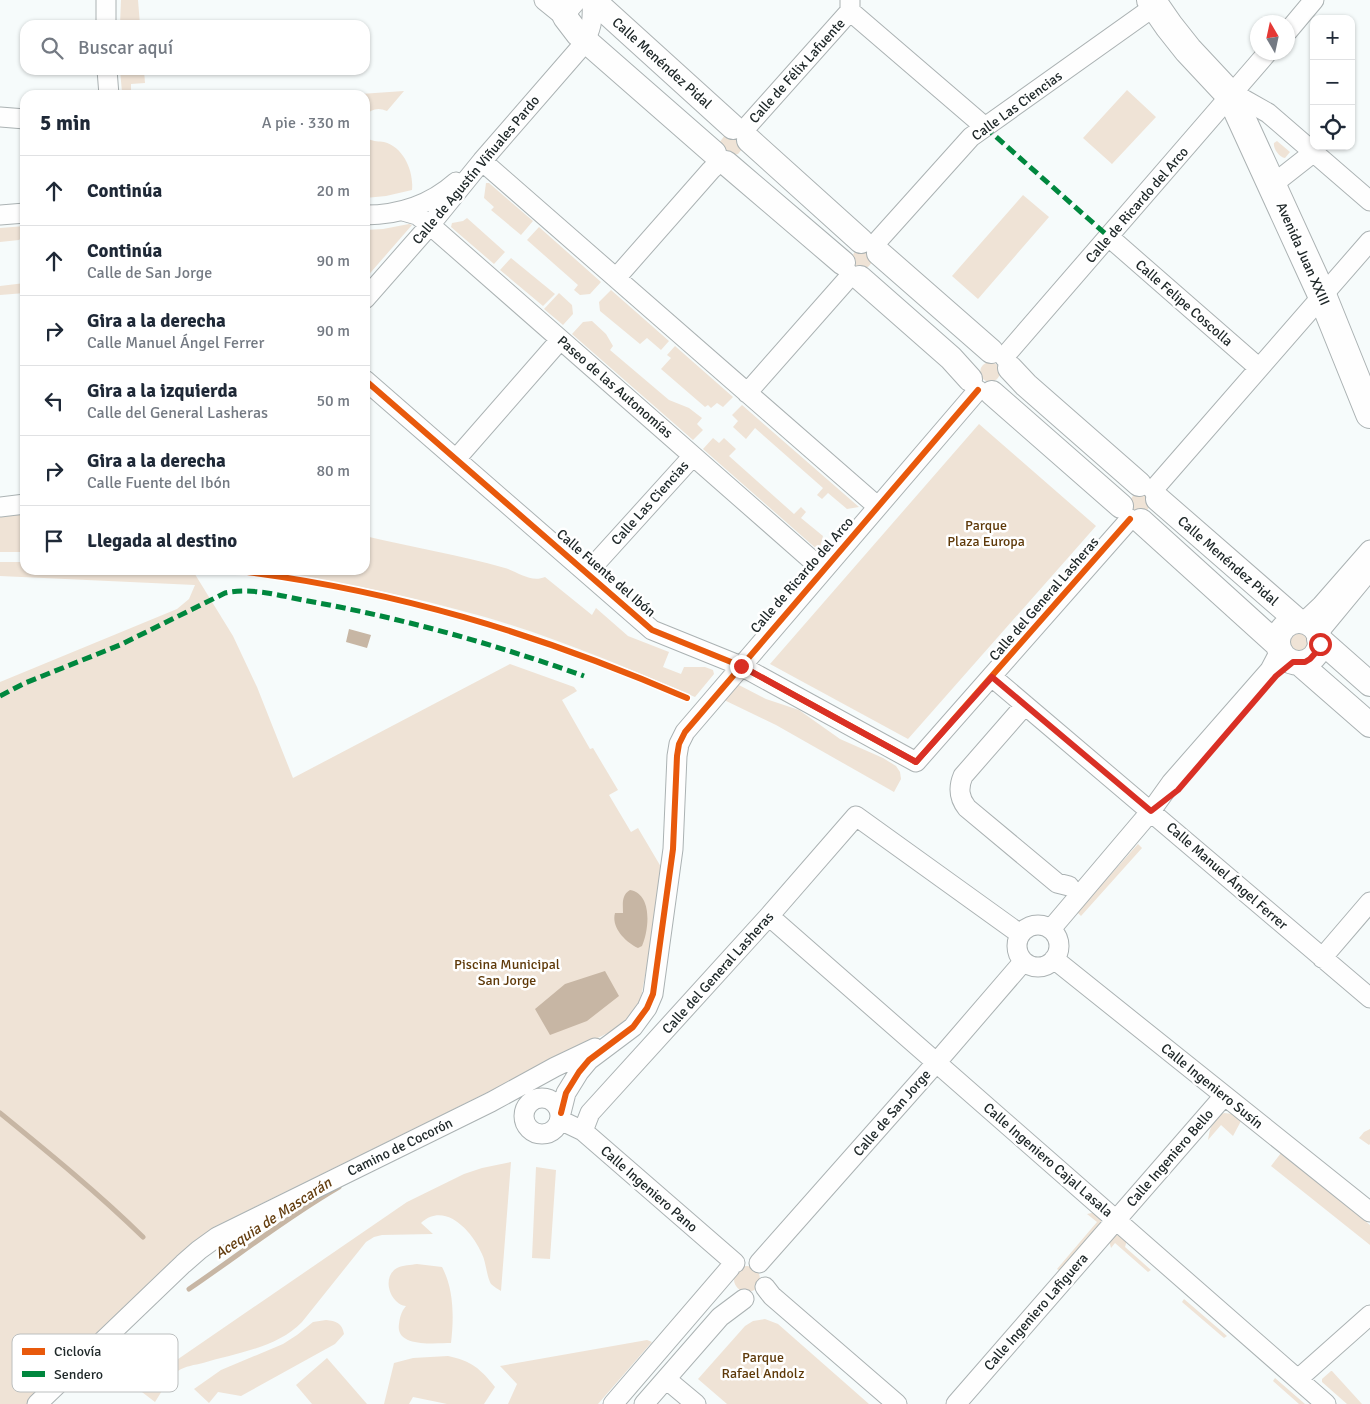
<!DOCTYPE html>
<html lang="es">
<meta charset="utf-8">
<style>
:root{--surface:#fff;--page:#f6f6f7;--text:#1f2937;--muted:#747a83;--line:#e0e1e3}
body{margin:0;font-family:Signika,sans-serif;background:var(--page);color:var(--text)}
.controls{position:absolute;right:15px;top:15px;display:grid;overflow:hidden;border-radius:10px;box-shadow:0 1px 4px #0004}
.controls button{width:45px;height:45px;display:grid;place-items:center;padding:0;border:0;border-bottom:1px solid var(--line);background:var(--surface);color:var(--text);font:25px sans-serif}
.compass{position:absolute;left:1250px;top:15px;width:45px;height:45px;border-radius:50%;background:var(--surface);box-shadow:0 1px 4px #0004;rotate:351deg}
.stop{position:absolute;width:15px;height:15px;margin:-11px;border:4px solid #d93025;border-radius:50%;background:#fff}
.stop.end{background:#d93025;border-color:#fff;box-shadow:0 1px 5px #0008}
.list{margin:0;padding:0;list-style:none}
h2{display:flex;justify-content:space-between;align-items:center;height:65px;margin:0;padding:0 20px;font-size:21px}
h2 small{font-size:16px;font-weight:400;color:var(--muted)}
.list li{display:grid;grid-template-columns:32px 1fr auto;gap:15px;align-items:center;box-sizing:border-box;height:70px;padding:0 20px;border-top:1px solid var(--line)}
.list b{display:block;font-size:19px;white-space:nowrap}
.list p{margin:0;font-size:16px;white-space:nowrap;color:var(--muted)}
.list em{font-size:16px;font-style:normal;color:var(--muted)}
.icon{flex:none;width:28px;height:28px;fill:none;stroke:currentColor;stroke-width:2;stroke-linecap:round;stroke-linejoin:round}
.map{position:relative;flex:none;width:1370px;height:1404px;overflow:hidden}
.search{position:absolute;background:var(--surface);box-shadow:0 1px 4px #0004;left:20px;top:20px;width:350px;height:55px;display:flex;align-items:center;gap:12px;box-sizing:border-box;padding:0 18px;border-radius:15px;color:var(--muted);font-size:19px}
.panel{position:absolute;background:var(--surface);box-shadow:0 1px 4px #0004;left:20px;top:90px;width:350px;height:485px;border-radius:15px}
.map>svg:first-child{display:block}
.green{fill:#efe3d6}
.water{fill:#c7b6a4}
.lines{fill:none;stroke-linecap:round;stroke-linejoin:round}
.stream{stroke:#c7b6a4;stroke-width:5}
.minor-casing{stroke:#abb2b3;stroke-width:21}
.major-casing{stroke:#abb2b3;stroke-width:26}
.highway-casing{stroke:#abb2b3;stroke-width:30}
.minor{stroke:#fefefe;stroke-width:19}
.major{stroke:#fefefe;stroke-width:24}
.highway{stroke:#fefefe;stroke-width:28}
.quiet{stroke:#00873e;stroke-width:5;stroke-dasharray:10 5;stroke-linecap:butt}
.cycleway-casing{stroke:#fff;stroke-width:9}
.cycleway{stroke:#e8590c;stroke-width:6}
.route{stroke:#d93025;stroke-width:6}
.labels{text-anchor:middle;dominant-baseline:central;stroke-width:5;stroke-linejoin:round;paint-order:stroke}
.street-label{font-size:14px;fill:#20292a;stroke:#fff}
.park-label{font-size:14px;fill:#5e3909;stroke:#fff}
.water-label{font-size:15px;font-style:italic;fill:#643e10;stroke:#fff}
.key{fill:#fff;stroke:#bcbfbf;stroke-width:1}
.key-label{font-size:14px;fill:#20292a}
</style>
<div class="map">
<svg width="1370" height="1404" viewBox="0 0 1370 1404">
<rect width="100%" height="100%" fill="#f6fbfb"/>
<!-- green -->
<path class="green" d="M121 0H138L140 25H120Z
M120 70H144L145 83 131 84V91L122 92Z
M1127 90 1156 117 1112 164 1083 138Z
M404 91 387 111C378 107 371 109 365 116V95H346Z
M725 135 738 136 742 149 738 154 728 156 719 143Z
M369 139C374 142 379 141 384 142 404 147 414 172 412 190L386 196 365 198V145Z
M1277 141 1290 152 1285 158C1279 157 1273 148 1274 143Z
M486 183H489L533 221 521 235 491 210 494 207 484 198Z
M1023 195 1049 217 978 299 952 276Z
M467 218 505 252 494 264 451 227 452 223 463 221Z
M409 224 412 225 365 279V230L383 229Z
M25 226V234L19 240 0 242V228Z
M539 227 601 282 590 294 580 295 574 290 578 285 527 240Z
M852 259a10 10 0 1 1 20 0a10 10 0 1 1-20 0Z
M511 258 555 294 543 306 500 270Z
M25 283V293L0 295V286Z
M611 290 669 341 661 350 647 338 640 344 600 311 599 302Z
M559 293 572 305 573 314 563 325 544 309Z
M592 321 606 334 613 346 610 350 669 400 689 408 702 418 697 424 703 430 693 440 572 334 583 322Z
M675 346 733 397 723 407 717 403 711 408 708 405 705 407 661 369 671 358 667 355Z
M980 372a10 10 0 1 1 20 0a10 10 0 1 1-20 0Z
M742 405 859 507 847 509 828 493 822 499 817 495 823 488 755 428 746 439 733 427 738 421 732 415Z
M979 424 1096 526 908 739 770 664Z
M713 438 719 443 724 438 736 449 729 456 794 514 801 507 806 512 801 518 823 536 819 551 703 449Z
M1130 503a10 10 0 1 1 20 0a10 10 0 1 1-20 0Z
M25 512V552H0V515Z
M365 536C411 547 459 555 505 568 518 572 531 583 545 577L592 615 596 608 628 636 669 652 663 667 681 674 684 667H705L713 670 714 674 695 697C626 667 557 638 485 617 411 596 337 581 261 570H365Z
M0 562H25V570H181L193 571 233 636 257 687 293 778 510 664 574 687 577 691 562 700 590 749 593 748 618 790 609 795 631 832 638 828 664 872 640 1003 624 1025 212 1228 214 1233 29 1404H0V682L177 609 189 599 195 585 0 576Z
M1287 642a12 12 0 1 1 24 0a12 12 0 1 1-24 0Z
M735 683 766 699 799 710 840 739 883 758 896 766 900 772 901 779 894 792 776 725 722 699Z
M1138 844 1142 848 1081 916 1077 912Z
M1224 1113 1233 1114 1241 1121 1233 1136 1221 1125 1208 1140C1210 1128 1212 1119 1224 1113Z
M1370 1129V1144L1369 1145 1359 1138 1364 1132Z
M1281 1153 1370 1225V1245L1271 1166Z
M511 1162 501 1291C498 1289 494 1287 491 1284 487 1278 486 1262 482 1254 472 1231 445 1201 421 1223L433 1234 382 1235 374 1237 366 1242 302 1322C277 1348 236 1353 203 1363 195 1365 185 1366 178 1371 167 1378 162 1392 155 1402L138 1389 168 1366 407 1202 464 1174 482 1168Z
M536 1167 556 1170 550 1259 532 1258Z
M1096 1212 1102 1219 1101 1222 1060 1271 1057 1269 1097 1222 1087 1214Z
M1115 1234 1127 1240 1125 1247 1151 1270 1148 1272 1115 1243 1111 1248 1109 1240Z
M417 1264 442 1267C454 1289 454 1318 451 1343 436 1343 395 1348 399 1324 400 1317 401 1312 406 1306 390 1304 381 1277 397 1268 403 1265 411 1265 417 1264Z
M734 1279a13 13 0 1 1 26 0a13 13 0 1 1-26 0Z
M1184 1299 1227 1336 1224 1338 1182 1302Z
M765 1319 778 1324 869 1404H727L698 1379 745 1326 753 1321Z
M326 1320C336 1321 342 1323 344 1334L335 1344 241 1396 218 1392 209 1403 194 1389 221 1370 283 1344 297 1335 313 1322Z
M647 1340 652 1342 598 1404H508L517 1384 500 1366Z
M448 1356C471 1361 480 1368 495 1387L484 1404H447L413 1397 409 1404H384L394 1363 413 1358Z
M327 1358 367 1404H312L296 1385Z
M1331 1371H1332L1362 1404H1347L1322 1382V1379Z
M1275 1378 1305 1404H1299L1273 1381Z"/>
<!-- water -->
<path class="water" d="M349 629 371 635 367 648 346 642Z
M630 890C653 894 649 930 642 946L638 948C625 942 611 927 615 913H623C623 905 621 895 630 890Z
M605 971 619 996 587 1021 550 1035 535 1009 565 984Z"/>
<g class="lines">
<!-- stream -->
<path class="stream" d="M0 1113C49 1153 98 1193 143 1237
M189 1289C239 1255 287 1217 339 1187"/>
<defs>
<path id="minor" d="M544 0 565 17
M850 0V11L985 127
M106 25V0
M1288 31 1314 0
M107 70 109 95
M1231 96 1245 100 1268 113 1370 201
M0 117 25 119
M743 131 850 11
M482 161 877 506
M1272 185 1314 152
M403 211 417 215 430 225 823 570
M0 215 25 213
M365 215C399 215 430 205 456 182
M1109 237 1259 368
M874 245 971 137 1155 6
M616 278 711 170 721 161
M365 299 430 225 482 161 581 47C592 29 593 21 592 0
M1004 357 1268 52
M365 380 652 630 741 666 916 762 1130 519
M747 393 851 275
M456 459 560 340
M1153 490 1370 241
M0 507 25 504
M587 573 693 456
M1304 622 1321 606 1370 550
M1318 633 1370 570
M992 677 1370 998
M1025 705 963 776C958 788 959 798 967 808L1057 883 1069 886
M769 916 1326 1404
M1017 946a21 21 0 1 1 42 0a21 21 0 1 1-42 0Z
M1051 929 1151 811 1171 783 1270 670 1280 651
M1322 958 1370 902
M1054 959 1370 1212
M524 1116a18 18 0 1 1 36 0a18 18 0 1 1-36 0Z
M561 1113 566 1093 579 1072 589 1060 633 1027 647 1008 653 994 673 849 677 756 679 744 685 732 978 390
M560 1120 583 1131 735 1263
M583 1131 590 1113 769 916 856 816 1020 934
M759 1263 936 1063 1023 962
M765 1287 772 1296 897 1404
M666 1379 696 1404
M1298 1379 1370 1315
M37 1404 183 1264 199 1250 217 1237 491 1102 555 1067 595 1048
M613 1404 730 1268
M644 1404 720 1317 744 1299
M956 1404 1224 1096"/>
<path id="major" d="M574 0 567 8 565 17 578 34 714 153
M593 0 733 127
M749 140 861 241
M726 163 843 263
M879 253 991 351
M860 278 951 358 970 379
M1010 368 1026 385 1139 484
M992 393 1121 506
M1158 499 1298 621
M1141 521 1278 645
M1278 642a21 21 0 1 1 42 0a21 21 0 1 1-42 0Z
M1319 639 1370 684
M1299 663 1370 725"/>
<path id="highway" d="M1151 0 1169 26 1188 50 1231 96 1322 295 1370 414"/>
</defs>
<!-- minor casing -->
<use href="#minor" class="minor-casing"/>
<!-- major casing -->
<use href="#major" class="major-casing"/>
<!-- highway casing -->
<use href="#highway" class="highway-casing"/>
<!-- minor -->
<use href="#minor" class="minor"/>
<!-- major -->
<use href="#major" class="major"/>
<!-- highway -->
<use href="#highway" class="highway"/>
<!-- quiet -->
<path class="quiet" d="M985 127 1109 237
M0 696 25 683 120 645 225 593C252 587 281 596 308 601 402 618 494 644 584 676"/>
<defs>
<path id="cycleway" d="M365 380 652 630 741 666 916 762 1130 519
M231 570C392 589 539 634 687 698
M561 1113 566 1093 579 1072 589 1060 633 1027 647 1008 653 994 673 849 677 756 679 744 685 732 978 390"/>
</defs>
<!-- cycleway casing -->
<use href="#cycleway" class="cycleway-casing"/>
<!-- cycleway -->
<use href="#cycleway" class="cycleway"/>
</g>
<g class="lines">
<!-- route -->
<path class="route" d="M741 666 916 762 992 677 1151 811 1178 790 1276 676 1293 662H1305L1310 659 1318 650 1320 644"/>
</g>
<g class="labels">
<!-- street labels -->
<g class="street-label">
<text transform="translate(662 63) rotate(42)">Calle Menéndez Pidal</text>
<text transform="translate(797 71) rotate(-48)">Calle de Félix Lafuente</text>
<text transform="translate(1017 106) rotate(-36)">Calle Las Ciencias</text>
<text transform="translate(476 170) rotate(-50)">Calle de Agustín Viñuales Pardo</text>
<text transform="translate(1137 205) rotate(-49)">Calle de Ricardo del Arco</text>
<text transform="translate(1303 254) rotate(66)">Avenida Juan XXIII</text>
<text transform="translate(1184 303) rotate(41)">Calle Felipe Coscolla</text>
<text transform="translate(615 387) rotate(41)">Paseo de las Autonomías</text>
<text transform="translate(650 503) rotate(-48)">Calle Las Ciencias</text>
<text transform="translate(1228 561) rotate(41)">Calle Menéndez Pidal</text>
<text transform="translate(606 573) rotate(41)">Calle Fuente del Ibón</text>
<text transform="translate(802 575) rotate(-49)">Calle de Ricardo del Arco</text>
<text transform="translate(1044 599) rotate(-49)">Calle del General Lasheras</text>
<text transform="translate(1227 876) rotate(41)">Calle Manuel Ángel Ferrer</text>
<text transform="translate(718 973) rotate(-48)">Calle del General Lasheras</text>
<text transform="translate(1212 1086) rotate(39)">Calle Ingeniero Susín</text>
<text transform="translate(892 1113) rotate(-49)">Calle de San Jorge</text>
<text transform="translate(400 1147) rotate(-26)">Camino de Cocorón</text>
<text transform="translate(1170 1158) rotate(-49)">Calle Ingeniero Bello</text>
<text transform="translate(1048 1160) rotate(41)">Calle Ingeniero Cajal Lasala</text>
<text transform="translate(649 1189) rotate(41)">Calle Ingeniero Pano</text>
<text transform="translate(1036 1312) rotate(-49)">Calle Ingeniero Lafiguera</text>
</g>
<!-- park labels -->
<g class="park-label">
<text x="986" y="525">Parque<tspan x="986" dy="16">Plaza Europa</tspan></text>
<text x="507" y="964">Piscina Municipal<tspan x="507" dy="16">San Jorge</tspan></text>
<text x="763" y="1357">Parque<tspan x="763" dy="16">Rafael Andolz</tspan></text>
</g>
<!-- water labels -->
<g class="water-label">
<text transform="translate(273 1218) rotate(-33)">Acequia de Mascarán</text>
</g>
</g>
<!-- legend -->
<rect x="12" y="1334" width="166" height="58" rx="8" class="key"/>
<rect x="22" y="1348" width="23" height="7" fill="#e8590c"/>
<rect x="22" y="1371" width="23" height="6" fill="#00873e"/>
<g class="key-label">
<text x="54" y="1356">Ciclovía</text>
<text x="54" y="1379">Sendero</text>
</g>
</svg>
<div class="controls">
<button>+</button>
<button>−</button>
<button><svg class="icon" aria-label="locate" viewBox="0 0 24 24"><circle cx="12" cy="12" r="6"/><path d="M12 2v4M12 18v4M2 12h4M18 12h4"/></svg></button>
</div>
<svg class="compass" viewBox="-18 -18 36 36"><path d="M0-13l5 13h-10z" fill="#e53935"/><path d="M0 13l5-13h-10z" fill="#747a83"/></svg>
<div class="stop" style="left:1320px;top:644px"></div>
<div class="stop end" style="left:741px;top:666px"></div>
<div class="search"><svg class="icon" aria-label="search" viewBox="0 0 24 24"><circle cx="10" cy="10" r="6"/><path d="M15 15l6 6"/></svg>Buscar aquí</div>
<section class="panel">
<h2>5 min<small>A pie · 330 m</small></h2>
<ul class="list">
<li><svg class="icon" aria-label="ahead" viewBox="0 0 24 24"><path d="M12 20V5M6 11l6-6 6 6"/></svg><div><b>Continúa</b></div><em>20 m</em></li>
<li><svg class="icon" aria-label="ahead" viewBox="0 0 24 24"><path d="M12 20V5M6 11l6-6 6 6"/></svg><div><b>Continúa</b><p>Calle de San Jorge</p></div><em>90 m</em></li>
<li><svg class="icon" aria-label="right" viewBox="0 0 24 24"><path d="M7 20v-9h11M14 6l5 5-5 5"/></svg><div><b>Gira a la derecha</b><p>Calle Manuel Ángel Ferrer</p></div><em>90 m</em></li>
<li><svg class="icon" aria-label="left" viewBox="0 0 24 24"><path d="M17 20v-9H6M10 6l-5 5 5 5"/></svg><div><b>Gira a la izquierda</b><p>Calle del General Lasheras</p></div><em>50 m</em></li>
<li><svg class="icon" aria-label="right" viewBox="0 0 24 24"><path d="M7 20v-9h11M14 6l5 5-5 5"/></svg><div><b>Gira a la derecha</b><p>Calle Fuente del Ibón</p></div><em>80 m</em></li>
<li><svg class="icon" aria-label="arrive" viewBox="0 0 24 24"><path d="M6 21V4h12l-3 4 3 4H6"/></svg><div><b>Llegada al destino</b></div></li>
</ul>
</section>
</div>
